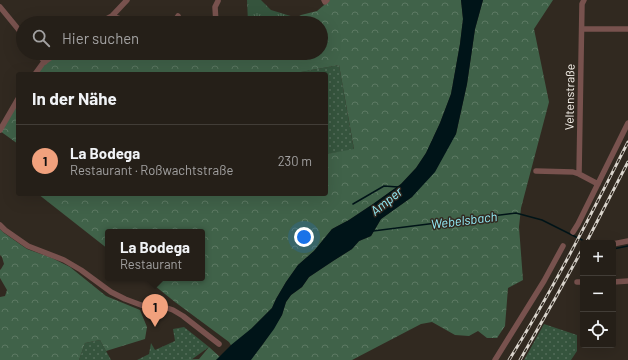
<!DOCTYPE html>
<html lang="de">
<meta charset="utf-8">
<style>
:root{--surface:#251f18;--page:#312c25;--text:#f1f3f6;--muted:#a3a2a2;--line:#423d37;--accent:#f1a17d}
body{margin:0;font-family:Barlow,sans-serif;background:var(--page);color:var(--text)}
.controls{position:absolute;right:12px;bottom:12px;display:grid;overflow:hidden;border-radius:4px;box-shadow:0 4px 16px #0002}
.controls button{width:36px;height:36px;display:grid;place-items:center;padding:0;border:0;border-bottom:1px solid var(--line);background:var(--surface);color:var(--text);font:20px sans-serif}
.you{position:absolute;left:304px;top:237px;width:14px;height:14px;margin:-10px;border:3px solid #fff;border-radius:50%;background:#1a73e8;box-shadow:0 0 0 6px #1a73e833}
.badge{display:grid;place-items:center;width:26px;height:26px;border-radius:50%;background:var(--accent);color:#111;font-size:13px;font-weight:700}
.pin{position:absolute;translate:-50% -33px;filter:drop-shadow(0 1px 2px #0008)}
.pin::after{content:'';position:absolute;top:21px;width:14px;height:12px;background:inherit;clip-path:polygon(0 0,100% 0,50% 100%)}
.popup{position:absolute;left:105px;top:229px;width:100px;height:52px;box-sizing:border-box;display:grid;place-content:center;border-radius:4px;background:var(--surface);filter:drop-shadow(0 1px 3px #0005);font-size:13px;white-space:nowrap;color:var(--muted)}
.popup b{font-size:15px;color:var(--text)}
.popup::after{content:'';position:absolute;left:50%;top:100%;margin-left:-8px;border:8px solid transparent;border-top-color:var(--surface)}
.list{margin:0;padding:0;list-style:none}
h2{display:flex;justify-content:space-between;align-items:center;height:52px;margin:0;padding:0 16px;font-size:17px}
h2 small{font-size:13px;font-weight:400;color:var(--muted)}
.list li{display:grid;grid-template-columns:26px 1fr auto;gap:12px;align-items:center;box-sizing:border-box;height:72px;padding:0 16px;border-top:1px solid var(--line)}
.list b{display:block;font-size:15px;white-space:nowrap}
.list p{margin:0;font-size:13px;white-space:nowrap;color:var(--muted)}
.list em{font-size:13px;font-style:normal;color:var(--muted)}
.icon{flex:none;width:22px;height:22px;fill:none;stroke:currentColor;stroke-width:2;stroke-linecap:round;stroke-linejoin:round}
.map{position:relative;flex:none;width:628px;height:360px;overflow:hidden}
.search{position:absolute;background:var(--surface);box-shadow:0 4px 16px #0002;left:16px;top:16px;width:312px;height:44px;display:flex;align-items:center;gap:10px;box-sizing:border-box;padding:0 14px;border-radius:22px;color:var(--muted);font-size:15px}
.panel{position:absolute;background:var(--surface);box-shadow:0 4px 16px #0002;left:16px;top:72px;width:312px;height:124px;border-radius:4px}
.map>svg:first-child{display:block}
.grass{fill:url(#grass-dots)}
.forest{fill:url(#forest-crowns)}
.park{fill:url(#park-tufts)}
.water{fill:#001418}
.lines{fill:none;stroke-linecap:round;stroke-linejoin:round}
.stream{stroke:#001418;stroke-width:1.5}
.street{stroke:#78524e;stroke-width:5.5}
.rail-casing{stroke:#d9d4cc;stroke-width:3}
.rail{stroke:#312920;stroke-width:1.5;stroke-dasharray:4.5;stroke-linecap:butt}
.labels{text-anchor:middle;dominant-baseline:central;stroke-width:3;stroke-linejoin:round;paint-order:stroke}
.street-label{font-size:12px;fill:#f5f0e9;stroke:#312920}
.water-label{font-size:13px;font-style:italic;fill:#94edf9;stroke:#312920}
</style>
<div class="map">
<svg width="628" height="360" viewBox="0 0 628 360">
<defs>
<pattern id="grass-dots" width="8" height="8" patternUnits="userSpaceOnUse"><rect width="8" height="8" fill="#35543d"/><path d="M2 2h.1M6 6h.1" fill="none" stroke="#536d59" stroke-width="1.8" stroke-linecap="round"/></pattern>
<pattern id="forest-crowns" width="20" height="18" patternUnits="userSpaceOnUse"><rect width="20" height="18" fill="#406249"/><path d="M2 6a3 3 0 1 1 6 0M12 15a3 3 0 1 1 6 0" fill="none" stroke="#5c7963"/></pattern>
<pattern id="park-tufts" width="24" height="20" patternUnits="userSpaceOnUse"><rect width="24" height="20" fill="#35543d"/><path d="M3 7l-1-3M5 7V3M7 7l1-3M15 17l-1-3M17 17v-4M19 17l1-3" fill="none" stroke="#536d59"/></pattern>
</defs>
<rect width="100%" height="100%" fill="#312920"/>
<!-- grass -->
<path class="grass" d="M339 65 354 150 326 154V74H290Z
M544 324 577 335V351L571 360H524Z
M184 327 209 347 191 360H137L149 354 151 343 155 350 175 341 173 329Z
M100 340 111 360H79L85 343Z"/>
<!-- forest -->
<path class="forest" d="M330 0H461L463 19 460 44 451 94 440 123 426 153 416 168 401 184 373 204 349 220 332 229 314 251 298 265 286 282 276 299 272 308 252 328 240 360 229 342 175 302 145 278H202V232H108V249L38 194H326V154L354 149 339 65 290 74H35L57 53H321V23H287L301 15 317 11Z
M483 0H553L534 29 549 102 521 208 519 227 523 280 508 288 505 326 497 338H487L478 331 469 336 455 335 432 322 421 324 352 360H250L263 344 282 315 286 302 291 295 302 287 309 277 333 261 352 249 359 241 371 236 381 219 412 197 456 134 467 84 475 29Z
M18 99V144L0 131Z
M0 229 4 233 27 249 52 258 70 267 106 296 140 310 147 327 145 339 106 351 100 340 85 343 79 360H0V297L5 296 7 290 0 278V270L1 269 4 264 2 257 0 255Z
M209 347 220 357 216 360H179L199 359Z"/>
<!-- park -->
<path class="park" d="M247 0H261L271 10 294 17 281 23H248Z"/>
<!-- water -->
<path class="water" d="M461 0H483L475 29 467 84 456 134 435 172 412 197 381 219 371 236 359 241 352 249 333 261 309 277 302 287 291 295 286 302 282 315 274 329 251 360H216L231 345 252 328 272 308 276 299 286 282 298 265 314 251 332 229 349 220 373 204 401 184 416 168 426 153 440 123 451 94 460 44 463 19Z"/>
<g class="lines">
<!-- stream -->
<path class="stream" d="M353 204 384 186 398 187
M373 231 516 213 542 220 588 243
M613 249 628 246"/>
<!-- street -->
<path class="street" d="M324 0 325 2 327 0
M584 0 582 4 579 174 598 184
M0 7 23 35
M112 16 133 23
M99 23 112 16 127 0
M173 23 178 16
M216 23 215 7 218 1
M582 29H628
M37 53 45 62
M35 74 43 63 57 53
M0 130 18 99
M536 171 573 172 579 174
M0 225 5 230 28 246 64 260 81 270 111 292 125 299 141 305 150 307 161 306 173 310 183 316 219 344
M573 232 578 224 628 123
M613 244 628 241
M577 282H583
M613 282 628 281
M495 360 544 281 563 246"/>
<defs>
<path id="rail" d="M586 243 628 162
M509 360C553 290 590 216 628 142
M520 360 556 297 583 248"/>
</defs>
<!-- rail casing -->
<use href="#rail" class="rail-casing"/>
<!-- rail -->
<use href="#rail" class="rail"/>
</g>
<g class="labels">
<!-- street labels -->
<g class="street-label">
<text transform="translate(569 97) rotate(-89)">Veltenstraße</text>
</g>
<!-- water labels -->
<g class="water-label">
<text transform="translate(386 201) rotate(-39)">Amper</text>
<text transform="translate(464 220) rotate(-7)">Webelsbach</text>
</g>
</g>
</svg>
<div class="controls">
<button>+</button>
<button>−</button>
<button><svg class="icon" aria-label="locate" viewBox="0 0 24 24"><circle cx="12" cy="12" r="6"/><path d="M12 2v4M12 18v4M2 12h4M18 12h4"/></svg></button>
</div>
<div class="you"></div>
<div class="pin badge" style="left:155px;top:327px">1</div>
<div class="popup"><b>La Bodega</b>Restaurant</div>
<div class="search"><svg class="icon" aria-label="search" viewBox="0 0 24 24"><circle cx="10" cy="10" r="6"/><path d="M15 15l6 6"/></svg>Hier suchen</div>
<section class="panel">
<h2>In der Nähe<small></small></h2>
<ul class="list">
<li><span class="badge">1</span><div><b>La Bodega</b><p>Restaurant · Roßwachtstraße</p></div><em>230 m</em></li>
</ul>
</section>
</div>
